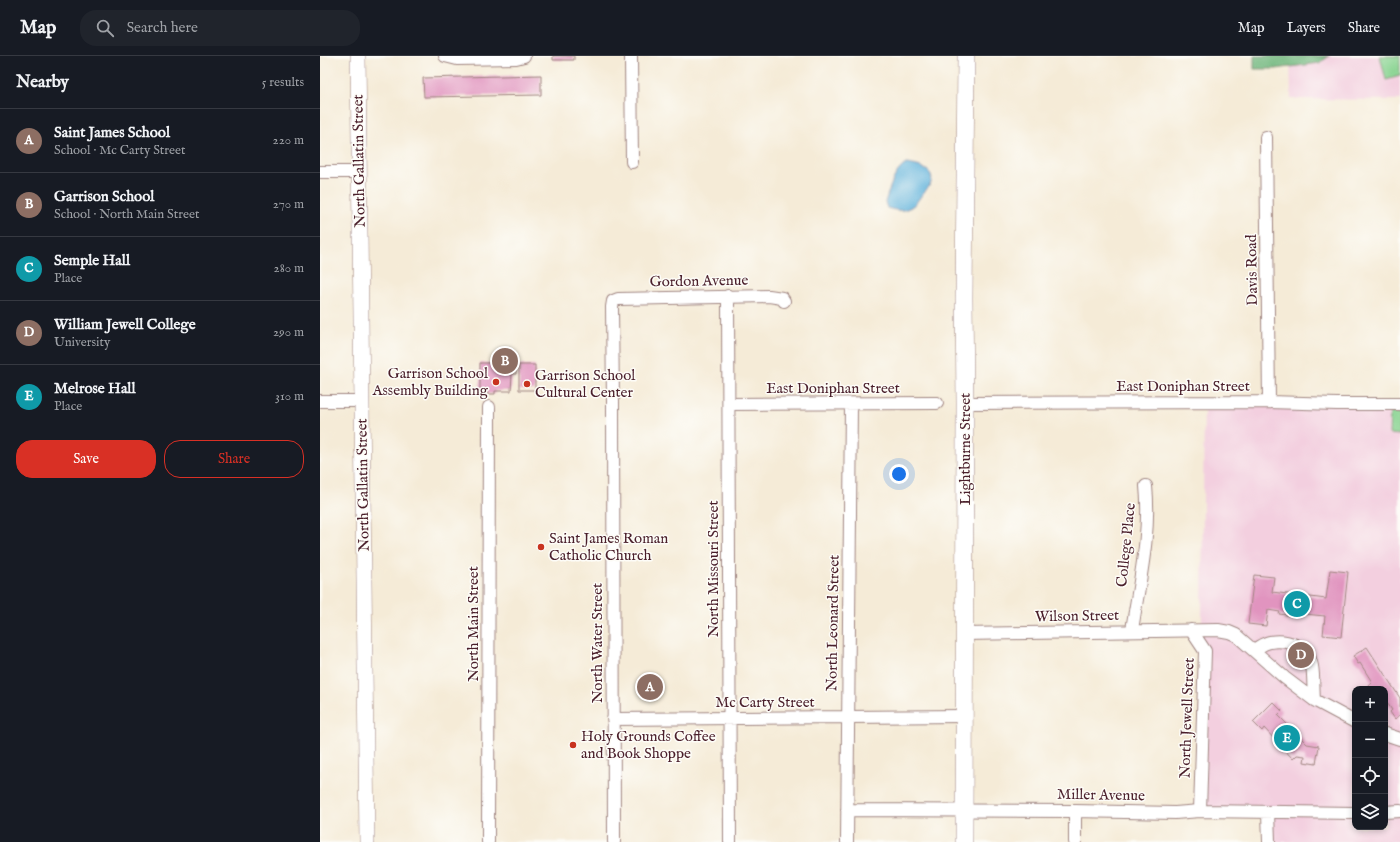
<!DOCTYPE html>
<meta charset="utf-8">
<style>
:root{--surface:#171b24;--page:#20242c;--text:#f1f3f6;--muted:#9ea1a6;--line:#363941;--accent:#d93025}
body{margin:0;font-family:"IM FELL English",serif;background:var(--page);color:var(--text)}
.controls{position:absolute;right:12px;bottom:12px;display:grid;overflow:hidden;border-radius:8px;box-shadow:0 2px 6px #0003}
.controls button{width:36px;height:36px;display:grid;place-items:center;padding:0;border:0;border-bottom:1px solid var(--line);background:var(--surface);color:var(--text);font:20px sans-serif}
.you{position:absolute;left:579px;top:418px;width:14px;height:14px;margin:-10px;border:3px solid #fff;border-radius:50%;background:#1a73e8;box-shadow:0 0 0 6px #1a73e833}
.badge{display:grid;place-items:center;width:26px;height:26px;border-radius:50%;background:var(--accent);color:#fff;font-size:13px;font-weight:700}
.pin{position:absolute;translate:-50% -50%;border:2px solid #fff;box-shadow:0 1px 4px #0006}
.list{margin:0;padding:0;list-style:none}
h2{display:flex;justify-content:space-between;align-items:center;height:52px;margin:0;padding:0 16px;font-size:17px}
h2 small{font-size:13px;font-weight:400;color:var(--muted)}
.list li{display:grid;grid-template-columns:26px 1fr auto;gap:12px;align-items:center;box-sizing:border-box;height:64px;padding:0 16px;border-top:1px solid var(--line)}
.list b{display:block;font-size:15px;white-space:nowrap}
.list p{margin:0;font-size:13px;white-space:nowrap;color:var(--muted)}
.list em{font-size:13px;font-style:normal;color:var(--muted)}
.actions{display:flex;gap:8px;padding:12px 16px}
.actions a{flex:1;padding:9px 0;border:1px solid var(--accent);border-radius:16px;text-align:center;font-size:14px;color:var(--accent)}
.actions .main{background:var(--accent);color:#fff}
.icon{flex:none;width:22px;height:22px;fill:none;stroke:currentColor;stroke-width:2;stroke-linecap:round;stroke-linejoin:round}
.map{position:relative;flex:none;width:1080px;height:786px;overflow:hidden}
header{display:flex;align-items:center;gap:24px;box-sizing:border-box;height:56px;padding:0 20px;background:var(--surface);border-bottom:1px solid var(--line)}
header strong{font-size:19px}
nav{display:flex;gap:22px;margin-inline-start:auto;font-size:14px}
.search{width:280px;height:36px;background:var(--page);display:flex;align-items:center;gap:10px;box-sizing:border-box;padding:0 14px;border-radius:16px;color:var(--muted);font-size:15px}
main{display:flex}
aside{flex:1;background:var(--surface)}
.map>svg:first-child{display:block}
.built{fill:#f3cfdf;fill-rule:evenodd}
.green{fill:#87d390;stroke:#68795e}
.forest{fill:#6db57a;stroke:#5c6a52}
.water{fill:#60b2db;stroke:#556883}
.building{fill:#e194bf}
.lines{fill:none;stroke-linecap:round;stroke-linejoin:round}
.minor-casing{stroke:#a08581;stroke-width:14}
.tertiary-casing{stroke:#a08581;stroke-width:16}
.secondary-casing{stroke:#a08581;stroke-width:18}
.minor{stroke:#fff;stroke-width:12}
.tertiary{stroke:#fff;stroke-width:15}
.secondary{stroke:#fff;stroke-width:17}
.poi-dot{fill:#c8321e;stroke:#fdfcf7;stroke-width:1.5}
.labels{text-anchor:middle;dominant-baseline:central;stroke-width:3;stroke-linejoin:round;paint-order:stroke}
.street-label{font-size:15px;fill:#4a1f2b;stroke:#fdfcf7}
.poi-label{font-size:15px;fill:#4a1f2b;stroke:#fdfcf7;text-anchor:start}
</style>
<header>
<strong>Map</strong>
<div class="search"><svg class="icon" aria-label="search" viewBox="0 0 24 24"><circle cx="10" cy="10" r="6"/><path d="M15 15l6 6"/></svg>Search here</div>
<nav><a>Map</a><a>Layers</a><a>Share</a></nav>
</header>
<main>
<aside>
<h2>Nearby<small>5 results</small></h2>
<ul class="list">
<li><span class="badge" style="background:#8d6e63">A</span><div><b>Saint James School</b><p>School · Mc Carty Street</p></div><em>220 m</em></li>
<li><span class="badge" style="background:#8d6e63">B</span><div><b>Garrison School</b><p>School · North Main Street</p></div><em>270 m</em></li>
<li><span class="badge" style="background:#0f9aa8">C</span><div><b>Semple Hall</b><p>Place</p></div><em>280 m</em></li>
<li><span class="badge" style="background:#8d6e63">D</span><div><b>William Jewell College</b><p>University</p></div><em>290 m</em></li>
<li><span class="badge" style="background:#0f9aa8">E</span><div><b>Melrose Hall</b><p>Place</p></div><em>310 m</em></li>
</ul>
<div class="actions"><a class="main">Save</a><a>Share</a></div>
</aside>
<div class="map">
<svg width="1080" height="786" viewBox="0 0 1080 786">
<rect width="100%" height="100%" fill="#fdfcf7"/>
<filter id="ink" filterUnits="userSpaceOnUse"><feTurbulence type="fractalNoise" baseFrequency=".025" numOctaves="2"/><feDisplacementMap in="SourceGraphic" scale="8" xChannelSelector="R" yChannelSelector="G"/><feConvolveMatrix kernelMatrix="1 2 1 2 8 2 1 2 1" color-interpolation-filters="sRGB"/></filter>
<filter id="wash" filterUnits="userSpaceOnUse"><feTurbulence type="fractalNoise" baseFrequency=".012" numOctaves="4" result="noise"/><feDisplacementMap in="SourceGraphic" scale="16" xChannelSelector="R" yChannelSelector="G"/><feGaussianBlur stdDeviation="0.9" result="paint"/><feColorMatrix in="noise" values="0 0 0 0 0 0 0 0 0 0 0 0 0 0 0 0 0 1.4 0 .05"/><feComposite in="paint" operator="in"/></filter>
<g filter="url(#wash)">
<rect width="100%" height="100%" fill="#f5ebd7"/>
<!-- built -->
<path class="built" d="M970 0H1080V44L971 43Z
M884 346 1080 347V786H948V756L880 755ZM1035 633H1065V771H1035Z"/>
<!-- green -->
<path class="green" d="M1060 0H1080V20L1066 24Z
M1070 356H1080V379L1069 378Z"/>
<!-- forest -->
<path class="forest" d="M934 0H1009L1000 7 956 13H934Z"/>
<!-- water -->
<path class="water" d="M586 108C596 109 618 113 610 129 609 131 606 134 604 136 599 142 596 149 589 152 581 156 575 154 567 152L565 146C570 133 573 116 586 108Z"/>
<g id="blocks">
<!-- building -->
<path class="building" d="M233 0H254V4H233Z
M221 19V39L104 41 103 22Z
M183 302H196V318H192L191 335H175V338H167V335H160V307H183Z
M199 309H215V334H199Z
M1010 514 1028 516 1021 581 1003 579 1005 560 974 557 973 560 959 558 960 556 948 554 946 570 928 568 934 519 954 521 952 536 1006 543Z
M1047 591 1080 642V659L1075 663 1070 656 1072 654 1065 644V633H1050L1048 629 1052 626 1040 607 1038 608 1033 600Z
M953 646 962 655 958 659 987 688 999 690 996 708 984 706 985 700 977 699 973 703 944 672 942 675 933 666Z"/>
</g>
</g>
<g filter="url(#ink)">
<use href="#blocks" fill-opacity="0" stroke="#a08581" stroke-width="1"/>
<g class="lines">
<defs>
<path id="minor" d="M125 0 137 3 196 2 204 0
M311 0 312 106
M946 81 949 346
M0 116H39
M408 240 410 786
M0 345H42
M645 347 949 346 1017 348H1080
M409 348 617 347
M812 574C819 527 831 478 826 430
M871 574 885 595 880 755
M644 578 898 574 909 576 916 579 965 622 994 644 1035 666
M933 594C939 591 944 587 950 586 968 583 988 590 992 610 994 621 993 633 994 644
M293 663 644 660
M1065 678 1080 683
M527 754 755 755 855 757 880 755 1035 757
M948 756 949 786
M1065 756 1080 755
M168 786 169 351
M294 786 293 347 292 251 293 245 298 243 449 240 462 242 464 245
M527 786 531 348
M755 786V755"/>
<path id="tertiary" d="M38 0 47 786"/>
<path id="secondary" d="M644 786 645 347 644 242 646 0"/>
</defs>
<!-- minor casing -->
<use href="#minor" class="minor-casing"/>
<!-- tertiary casing -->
<use href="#tertiary" class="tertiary-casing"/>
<!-- secondary casing -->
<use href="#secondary" class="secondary-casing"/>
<!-- minor -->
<use href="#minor" class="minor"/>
<!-- tertiary -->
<use href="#tertiary" class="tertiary"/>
<!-- secondary -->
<use href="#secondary" class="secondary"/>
</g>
</g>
<!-- markers -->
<g class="poi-dot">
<circle cx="176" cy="326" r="4"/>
<circle cx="207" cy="328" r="4"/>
<circle cx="221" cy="491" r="4"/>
<circle cx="253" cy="689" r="4"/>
</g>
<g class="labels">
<!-- street labels -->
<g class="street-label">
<text transform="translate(39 105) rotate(-91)">North Gallatin Street</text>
<text transform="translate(932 214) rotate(-91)">Davis Road</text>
<text transform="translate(379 225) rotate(-1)">Gordon Avenue</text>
<text x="863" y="330">East Doniphan Street</text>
<text x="513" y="332">East Doniphan Street</text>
<text transform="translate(645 393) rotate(-90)">Lightburne Street</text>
<text transform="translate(43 429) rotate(-91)">North Gallatin Street</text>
<text transform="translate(806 489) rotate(-84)">College Place</text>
<text transform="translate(393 513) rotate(-90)">North Missouri Street</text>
<text transform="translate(757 560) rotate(-1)">Wilson Street</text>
<text transform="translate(513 567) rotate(-89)">North Leonard Street</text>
<text transform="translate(153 568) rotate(-90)">North Main Street</text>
<text transform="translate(277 587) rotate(-90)">North Water Street</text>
<text x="445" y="646">Mc Carty Street</text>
<text transform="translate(867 662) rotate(-88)">North Jewell Street</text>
<text transform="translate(781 739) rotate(1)">Miller Avenue</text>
</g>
<!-- poi labels -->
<g class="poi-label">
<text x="168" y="317" text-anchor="end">Garrison School<tspan x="168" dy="17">Assembly Building</tspan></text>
<text x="215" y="319">Garrison School<tspan x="215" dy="17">Cultural Center</tspan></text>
<text x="229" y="482">Saint James Roman<tspan x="229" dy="17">Catholic Church</tspan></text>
<text x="261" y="680">Holy Grounds Coffee<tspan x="261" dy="17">and Book Shoppe</tspan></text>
</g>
</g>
</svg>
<div class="controls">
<button>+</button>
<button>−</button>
<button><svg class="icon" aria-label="locate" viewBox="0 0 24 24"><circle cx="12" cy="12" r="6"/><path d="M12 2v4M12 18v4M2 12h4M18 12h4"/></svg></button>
<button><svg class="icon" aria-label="layers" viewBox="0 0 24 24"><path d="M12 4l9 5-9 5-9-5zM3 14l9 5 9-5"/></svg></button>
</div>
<div class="you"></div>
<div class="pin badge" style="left:330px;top:631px;background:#8d6e63">A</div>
<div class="pin badge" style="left:185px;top:305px;background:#8d6e63">B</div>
<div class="pin badge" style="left:977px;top:548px;background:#0f9aa8">C</div>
<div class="pin badge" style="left:981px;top:599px;background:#8d6e63">D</div>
<div class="pin badge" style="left:967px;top:682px;background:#0f9aa8">E</div>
</div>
</main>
